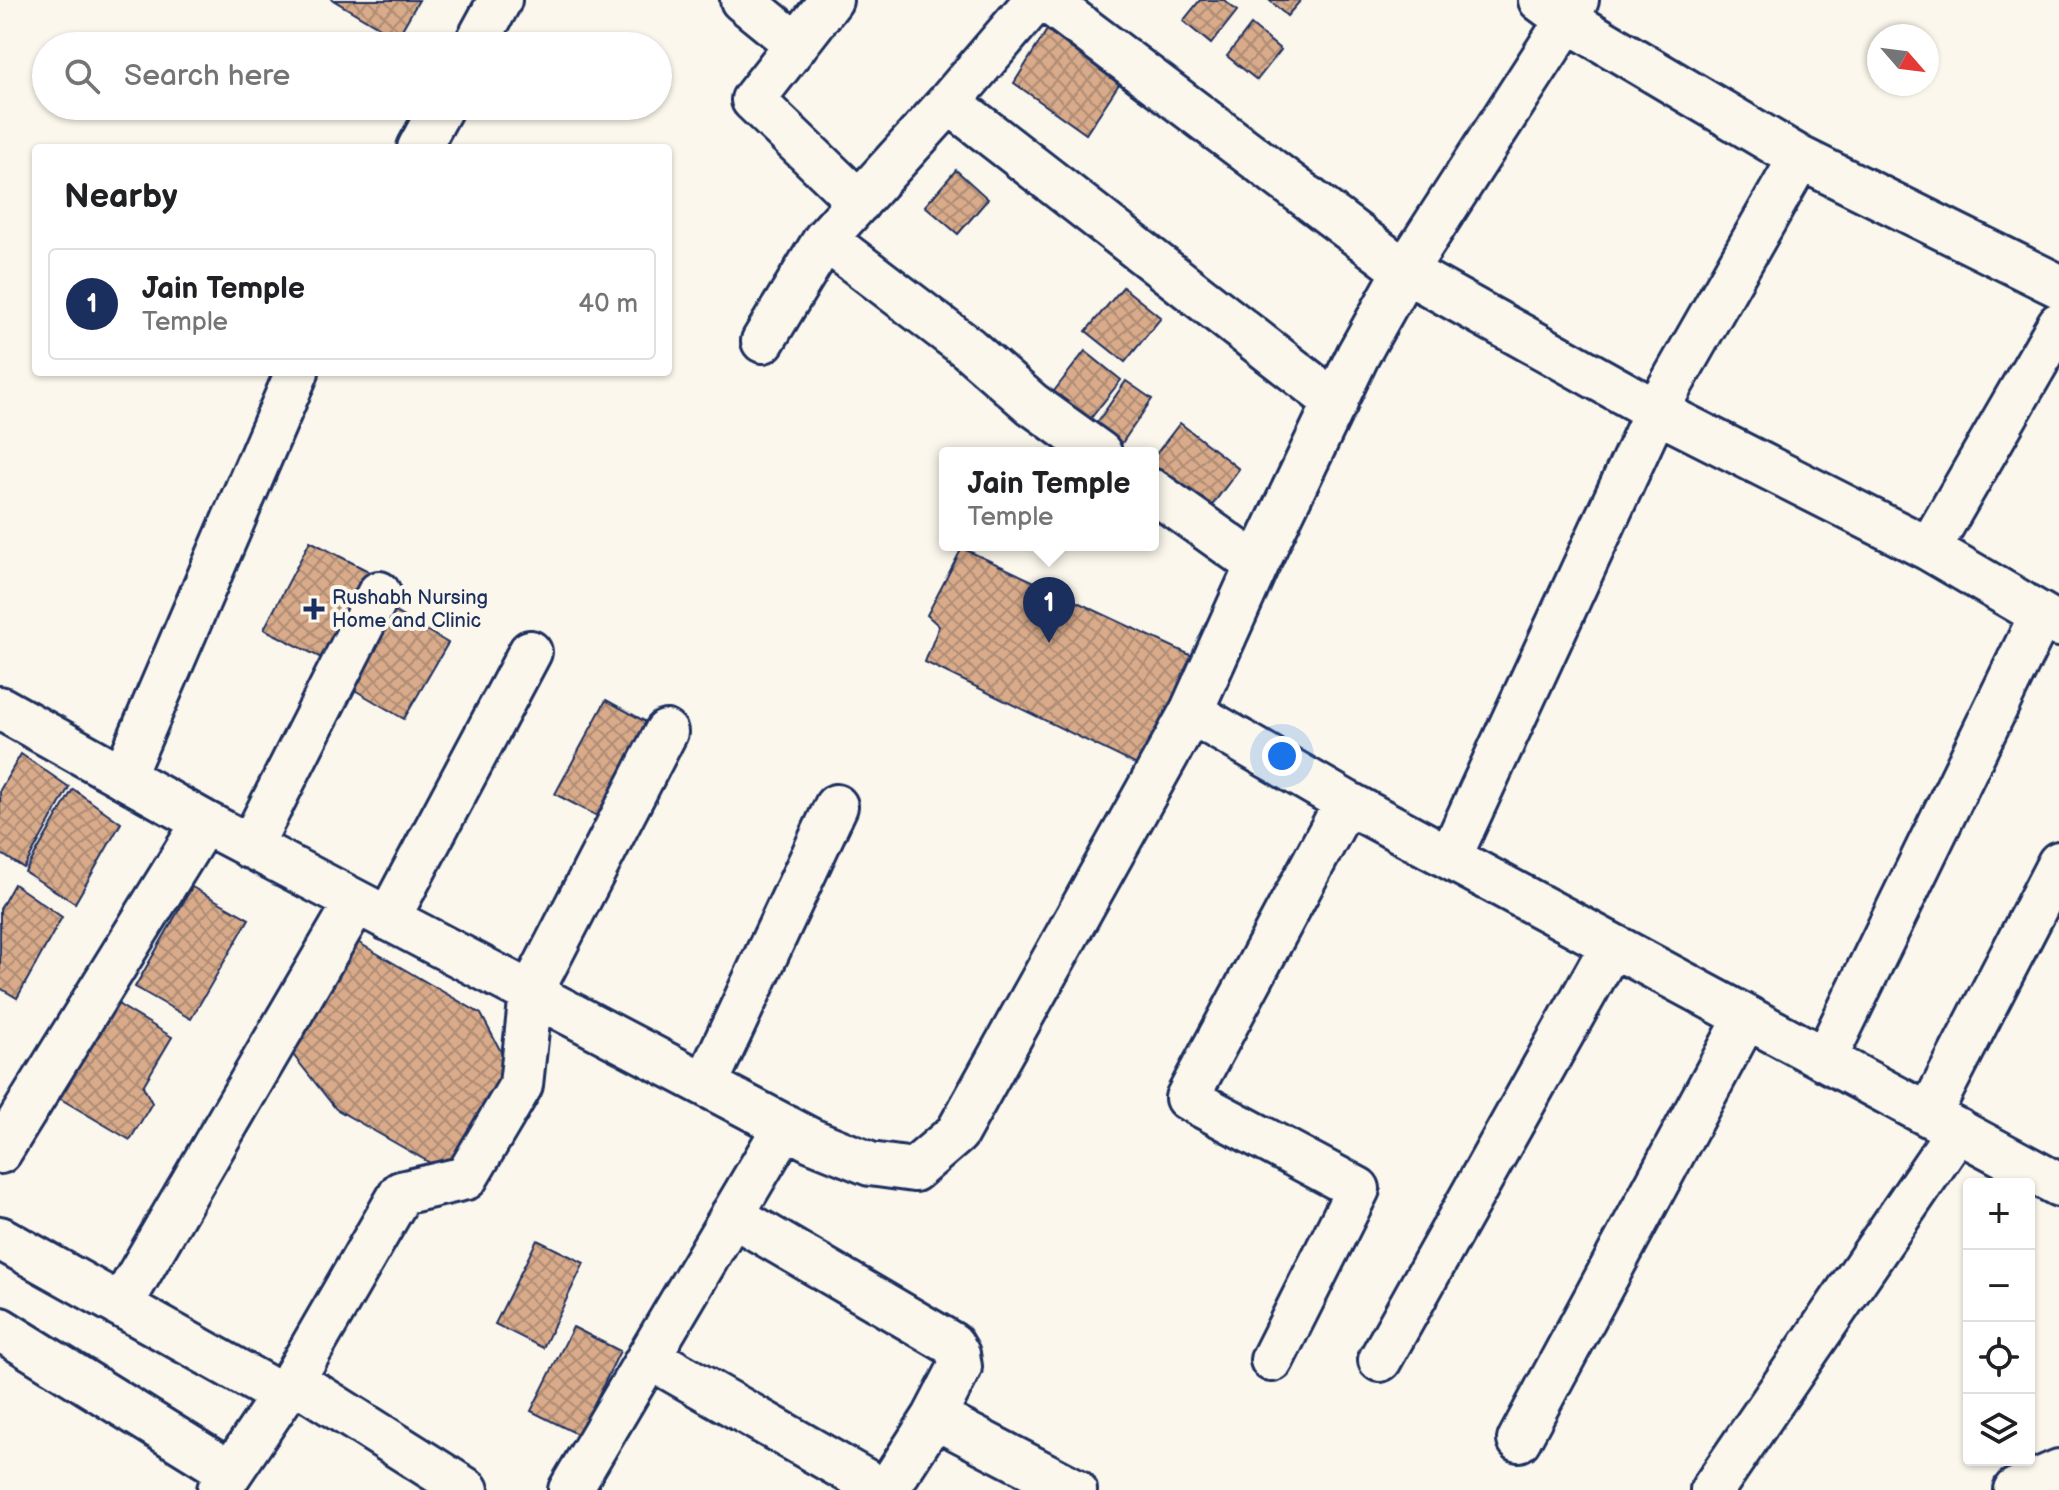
<!DOCTYPE html>
<meta charset="utf-8">
<style>
:root{--surface:#fff;--page:#f2f2f2;--text:#202124;--muted:#757577;--line:#e0e0e0;--accent:#1b2f5e}
body{margin:0;font-family:"Balsamiq Sans",sans-serif;background:var(--page);color:var(--text)}
.controls{position:absolute;right:24px;bottom:24px;display:grid;overflow:hidden;border-radius:8px;box-shadow:0 2px 6px #0004}
.controls button{width:72px;height:72px;display:grid;place-items:center;padding:0;border:0;border-bottom:2px solid var(--line);background:var(--surface);color:var(--text);font:40px sans-serif}
.compass{position:absolute;left:1867px;top:24px;width:72px;height:72px;border-radius:50%;background:var(--surface);box-shadow:0 2px 6px #0004;rotate:118deg}
.you{position:absolute;left:1282px;top:756px;width:28px;height:28px;margin:-20px;border:6px solid #fff;border-radius:50%;background:#1a73e8;box-shadow:0 0 0 12px #1a73e833}
.badge{display:grid;place-items:center;width:52px;height:52px;border-radius:50%;background:var(--accent);color:#fff;font-size:26px;font-weight:700}
.pin{position:absolute;translate:-50% -66px;filter:drop-shadow(0 2px 4px #0008)}
.pin::after{content:'';position:absolute;top:42px;width:28px;height:24px;background:inherit;clip-path:polygon(0 0,100% 0,50% 100%)}
.popup{position:absolute;left:939px;top:447px;width:220px;height:104px;box-sizing:border-box;display:grid;place-content:center;border-radius:8px;background:var(--surface);filter:drop-shadow(0 2px 6px #0005);font-size:26px;white-space:nowrap;color:var(--muted)}
.popup b{font-size:30px;color:var(--text)}
.popup::after{content:'';position:absolute;left:50%;top:100%;margin-left:-16px;border:16px solid transparent;border-top-color:var(--surface)}
.list{margin:0;padding:0;list-style:none}
h2{display:flex;justify-content:space-between;align-items:center;height:104px;margin:0;padding:0 32px;font-size:34px}
h2 small{font-size:26px;font-weight:400;color:var(--muted)}
.list li{display:grid;grid-template-columns:52px 1fr auto;gap:24px;align-items:center;box-sizing:border-box;height:112px;margin:0 16px 16px;padding:0 16px;border:2px solid var(--line);border-radius:8px}
.list b{display:block;font-size:30px;white-space:nowrap}
.list p{margin:0;font-size:26px;white-space:nowrap;color:var(--muted)}
.list em{font-size:26px;font-style:normal;color:var(--muted)}
.icon{flex:none;width:44px;height:44px;fill:none;stroke:currentColor;stroke-width:2;stroke-linecap:round;stroke-linejoin:round}
.map{position:relative;flex:none;width:2059px;height:1490px;overflow:hidden}
.search{position:absolute;background:var(--surface);box-shadow:0 2px 6px #0004;left:32px;top:32px;width:640px;height:88px;display:flex;align-items:center;gap:20px;box-sizing:border-box;padding:0 28px;border-radius:44px;color:var(--muted);font-size:30px}
.panel{position:absolute;background:var(--surface);box-shadow:0 2px 6px #0004;left:32px;top:144px;width:640px;height:232px;border-radius:8px}
.map>svg:first-child{display:block}
.building{fill:url(#building-cross-hatch);stroke:#1b2f5e;stroke-width:2}
.lines{fill:none;stroke-linecap:round;stroke-linejoin:round}
.minor-casing{stroke:#1b2f5e;stroke-width:48}
.minor{stroke:#fbf7ec;stroke-width:42}
.poi-dot{fill:#1b2f5e;stroke:#fbf7ec;stroke-width:3}
.labels{text-anchor:middle;dominant-baseline:central;stroke-width:8;stroke-linejoin:round;paint-order:stroke}
.poi-label{font-size:20px;fill:#1b2f5e;stroke:#fbf7ec;text-anchor:start}
</style>
<div class="map">
<svg width="2059" height="1490" viewBox="0 0 2059 1490">
<defs>
<pattern id="building-cross-hatch" width="8" height="8" patternUnits="userSpaceOnUse" patternTransform="scale(2)"><rect width="8" height="8" fill="#d9ab8a"/><path d="M0 0l8 8M0 8l8-8" fill="none" stroke="#af8c74"/></pattern>
</defs>
<rect width="100%" height="100%" fill="#fbf7ec"/>
<filter id="ink" filterUnits="userSpaceOnUse"><feTurbulence type="fractalNoise" baseFrequency=".0125" numOctaves="2"/><feDisplacementMap in="SourceGraphic" scale="16" xChannelSelector="R" yChannelSelector="G"/><feConvolveMatrix kernelMatrix="1 2 1 2 8 2 1 2 1" color-interpolation-filters="sRGB"/></filter>
<g filter="url(#ink)">
<!-- building -->
<path class="building" d="M333 0H419L397 38Z
M1200 0H1224L1237 11 1211 44 1183 21Z
M1269 0H1301L1287 16Z
M1251 25 1281 50 1257 80 1227 56Z
M1047 30 1119 84 1086 134 1014 83Z
M956 170 988 199 958 234 925 206Z
M1123 287 1161 318 1125 362 1086 331Z
M1085 351 1121 380 1087 423 1051 395Z
M1126 381 1152 399 1122 443 1096 424Z
M1180 423 1239 469 1210 508 1153 465V458Z
M310 541 378 576 333 664 264 629Z
M962 548 1201 660 1145 769 925 662 939 626 927 615Z
M385 606 448 643 404 719 341 682Z
M606 700 648 723 597 816 555 794Z
M21 754 69 787 24 868 0 853V790Z
M73 789 121 823 75 903 25 872Z
M14 884 62 917 17 998 0 988V909Z
M192 887 249 919 191 1019 135 987Z
M354 940 481 1014 508 1065 446 1172 336 1109 290 1051Z
M116 1003 172 1037 143 1086 152 1103 130 1140 59 1098Z
M537 1240 584 1263 543 1348 495 1324Z
M573 1327 620 1351 579 1435 531 1411Z"/>
<g class="lines">
<defs>
<path id="minor" d="M742 0 796 44
M831 0 753 100 859 202
M1036 0 949 102 825 239 968 348 1032 404 1100 453
M1046 0 1405 271 1656 411 1929 549 2059 625
M1540 0 1567 20 1800 158
M475 46 500 0
M949 102 1336 403
M419 148 442 106
M763 341 825 239
M1153 491 1257 565
M1929 549 2059 324
M0 708 204 822 811 1140 870 1164 914 1170 957 1133 1191 712 1257 565 1358 355 1405 271 1567 20 1577 0
M1191 712 1346 802 2059 1185
M123 777 297 372
M250 847 379 593
M1450 857 1656 411 1800 158 2059 286
M388 919 530 652
M1825 1059 2041 615
M706 1084 836 806
M1929 1115 2059 863
M0 1152 204 822
M732 1215 952 1344 958 1354 960 1367 934 1417
M0 1238 281 1395
M121 1305 356 902
M0 1329 230 1472
M649 1357 882 1490
M1272 1360 1358 1189 1187 1098 1346 802
M1380 1360 1612 945
M293 1380 467 1490
M1519 1440 1746 1018
M219 1490 293 1380 401 1193 466 1178 521 1085 531 993 666 732
M570 1490 785 1126
M887 1490 934 1417 1075 1490
M1712 1490 1958 1130
M2015 1490 2059 1471"/>
</defs>
<!-- minor casing -->
<use href="#minor" class="minor-casing"/>
<!-- minor -->
<use href="#minor" class="minor"/>
</g>
</g>
<!-- markers -->
<path class="poi-dot" d="M310 597h8v8h8v8h-8v8h-8v-8h-8v-8h8z"/>
<g class="labels">
<!-- poi labels -->
<g class="poi-label">
<text x="332" y="598">Rushabh Nursing<tspan x="332" dy="23">Home and Clinic</tspan></text>
</g>
</g>
</svg>
<div class="controls">
<button>+</button>
<button>−</button>
<button><svg class="icon" aria-label="locate" viewBox="0 0 24 24"><circle cx="12" cy="12" r="6"/><path d="M12 2v4M12 18v4M2 12h4M18 12h4"/></svg></button>
<button><svg class="icon" aria-label="layers" viewBox="0 0 24 24"><path d="M12 4l9 5-9 5-9-5zM3 14l9 5 9-5"/></svg></button>
</div>
<svg class="compass" viewBox="-18 -18 36 36"><path d="M0-13l5 13h-10z" fill="#e53935"/><path d="M0 13l5-13h-10z" fill="#757577"/></svg>
<div class="you"></div>
<div class="pin badge" style="left:1049px;top:643px">1</div>
<div class="popup"><b>Jain Temple</b>Temple</div>
<div class="search"><svg class="icon" aria-label="search" viewBox="0 0 24 24"><circle cx="10" cy="10" r="6"/><path d="M15 15l6 6"/></svg>Search here</div>
<section class="panel">
<h2>Nearby<small></small></h2>
<ul class="list">
<li><span class="badge">1</span><div><b>Jain Temple</b><p>Temple</p></div><em>40 m</em></li>
</ul>
</section>
</div>
